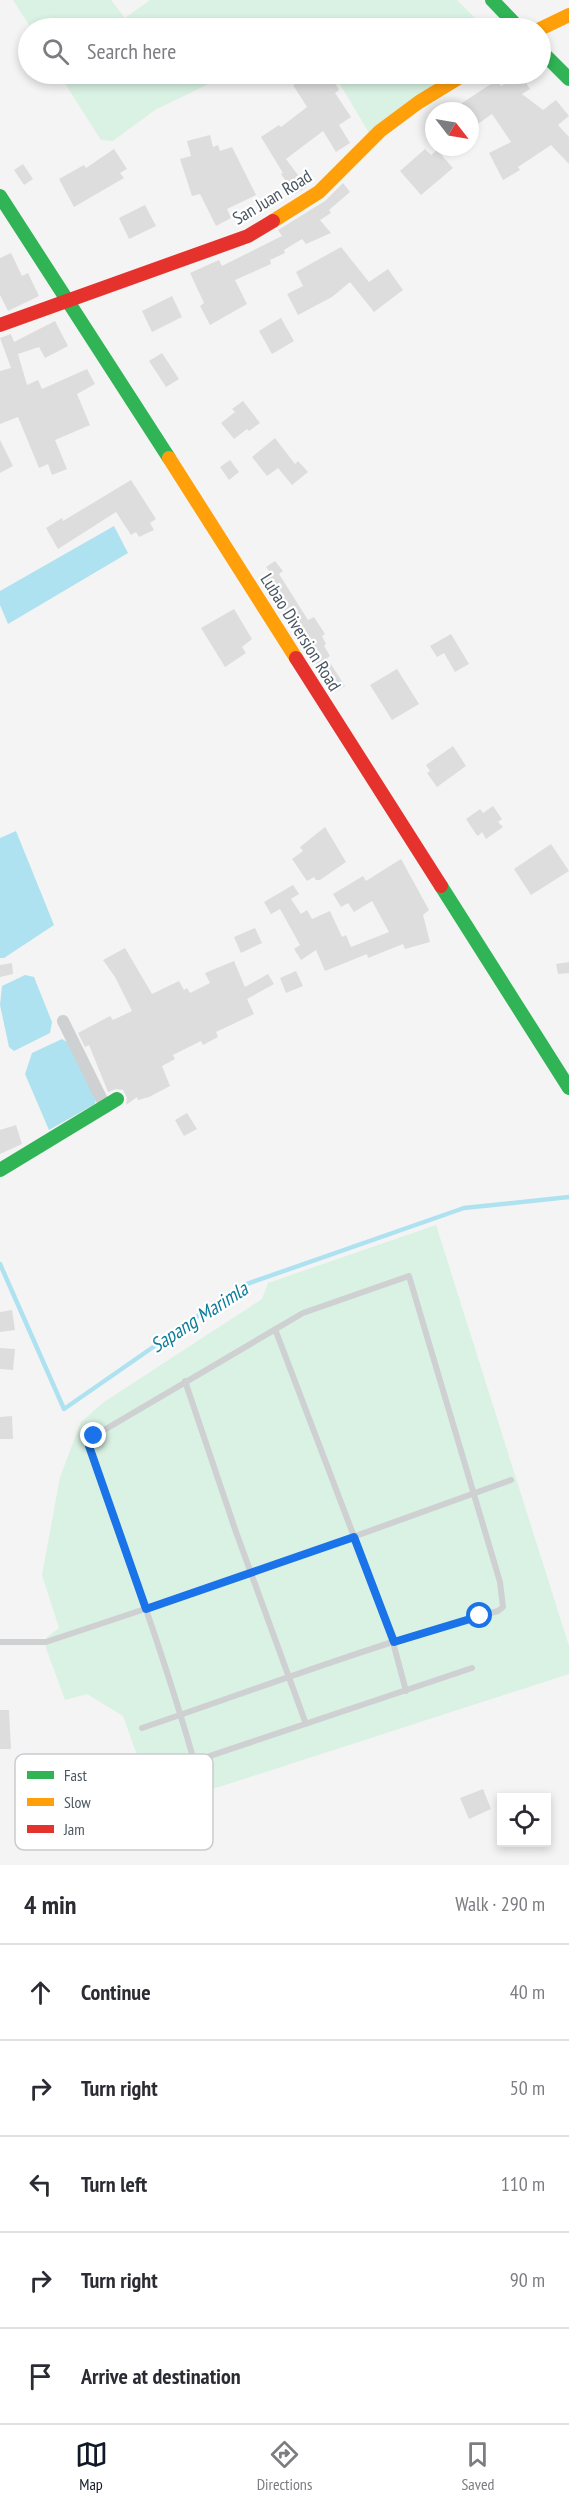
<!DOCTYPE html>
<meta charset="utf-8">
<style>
:root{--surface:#fff;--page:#f2f2f3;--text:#2b2b33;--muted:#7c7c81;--line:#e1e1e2;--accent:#111827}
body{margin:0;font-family:"PT Sans Narrow",sans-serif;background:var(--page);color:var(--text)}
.controls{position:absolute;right:18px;bottom:18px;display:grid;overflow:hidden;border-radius:0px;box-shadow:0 3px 9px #0003}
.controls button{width:54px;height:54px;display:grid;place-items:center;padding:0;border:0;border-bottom:2px solid var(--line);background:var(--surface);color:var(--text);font:30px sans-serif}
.compass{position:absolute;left:425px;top:102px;width:54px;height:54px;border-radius:50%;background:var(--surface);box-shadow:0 3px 9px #0003;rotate:121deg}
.stop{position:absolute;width:18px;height:18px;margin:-14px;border:4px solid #1a73e8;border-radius:50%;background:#fff}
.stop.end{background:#1a73e8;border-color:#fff;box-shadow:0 2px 6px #0008}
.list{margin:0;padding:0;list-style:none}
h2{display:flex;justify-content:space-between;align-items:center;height:78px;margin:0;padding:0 24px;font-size:26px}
h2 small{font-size:20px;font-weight:400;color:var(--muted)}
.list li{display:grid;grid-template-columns:39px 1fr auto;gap:18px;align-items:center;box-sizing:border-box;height:96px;padding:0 24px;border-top:2px solid var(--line)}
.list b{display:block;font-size:22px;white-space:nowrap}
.list em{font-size:20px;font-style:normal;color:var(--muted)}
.icon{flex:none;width:33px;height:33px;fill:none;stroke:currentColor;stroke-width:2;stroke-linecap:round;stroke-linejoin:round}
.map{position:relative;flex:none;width:569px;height:1865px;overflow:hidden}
.search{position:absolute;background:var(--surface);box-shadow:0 3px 9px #0003;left:18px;right:18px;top:18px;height:66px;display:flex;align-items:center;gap:15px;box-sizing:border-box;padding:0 21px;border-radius:33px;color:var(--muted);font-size:22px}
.sheet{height:558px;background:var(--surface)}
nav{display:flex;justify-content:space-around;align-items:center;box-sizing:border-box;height:84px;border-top:2px solid var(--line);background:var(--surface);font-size:16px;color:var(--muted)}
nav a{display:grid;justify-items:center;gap:3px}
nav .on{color:var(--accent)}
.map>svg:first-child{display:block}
.green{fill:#d9f2e3}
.water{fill:#aee2f0}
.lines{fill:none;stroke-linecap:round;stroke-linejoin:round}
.stream{stroke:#aee2f0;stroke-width:4.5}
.building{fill:#ddddde}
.lane{stroke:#ced0d2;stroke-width:6}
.street{stroke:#ced0d2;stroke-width:12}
.fast{stroke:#30b455;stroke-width:14}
.slow{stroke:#ff9f0a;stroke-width:14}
.jam{stroke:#e5322d;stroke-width:14}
.route{stroke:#1a73e8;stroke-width:8}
.labels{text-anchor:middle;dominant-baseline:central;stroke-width:4.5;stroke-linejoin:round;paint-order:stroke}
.street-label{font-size:18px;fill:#4a5661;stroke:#fff}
.water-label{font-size:20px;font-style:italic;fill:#0c7c9b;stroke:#fff}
.key{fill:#fff;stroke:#c9ccd0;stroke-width:1.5}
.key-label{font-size:16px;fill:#4a5661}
</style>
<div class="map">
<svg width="569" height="1865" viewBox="0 0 569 1865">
<rect width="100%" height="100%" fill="#f4f4f4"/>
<!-- green -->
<path class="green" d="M13 0H111L125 18 150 0H457L485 28H31Z
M59 74H229L155 110 113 141 101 140Z
M334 74H452L369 133Z
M436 1225 569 1646V1674L191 1796 138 1758 123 1716 87 1694 65 1700 46 1648V1638L59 1628 42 1575 60 1477 81 1422 104 1402 262 1299 268 1283Z"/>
<!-- water -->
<path class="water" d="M114 526 128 553 8 624 0 605V591Z
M16 831 54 925 4 958H0V838Z
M25 975 34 977 52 1022 50 1033 14 1051 9 1047 0 1005 2 986Z
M62 1039 67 1042 96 1099 95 1104 49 1130 25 1074 32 1053Z"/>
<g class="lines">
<!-- stream -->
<path class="stream" d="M0 1264 64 1409 241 1286 464 1208 569 1197"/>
</g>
<!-- building -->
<path class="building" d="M289 74H330L339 90 335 93 351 117 339 125 350 143 336 152 323 131 286 159 307 187 295 194 281 174 283 173 261 137 279 125 281 127 307 107 293 85 295 84Z
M520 74 530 89 522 94 543 110 556 100 569 116 558 125 569 137V164L551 145 518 167 520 170 503 180 489 153 511 142 492 114 475 126 470 119V111H450L497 80 501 86Z
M210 135 213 147 218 145 220 151 232 147 256 195 227 209 231 218 216 226 200 194 192 196 180 159 191 156 187 141Z
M114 149 127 169 120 173 124 178 74 207 59 179 84 165 86 168Z
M425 149 431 155 437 150 453 168 421 195 400 171Z
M23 164 33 179 24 185 14 170Z
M343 183 350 192 329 210 331 213 320 220 331 233 306 244 302 239 284 250 285 253 270 260 271 264 235 280 247 304 210 325 200 306 204 303 190 273 219 260 222 266 282 236 278 230 325 201Z
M145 205 156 226 129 239 119 218Z
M341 247 369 282 388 269 403 290 374 312 350 282 332 297 298 315 287 294 303 286 296 272Z
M11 253 22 276 28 273 39 296 8 311 0 295V258Z
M172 296 182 317 152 332 142 311Z
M281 318 294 341 272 354 259 331Z
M55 321 68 346 45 358 39 347 18 354 27 385 38 380 42 389 87 369 95 384 77 394 90 425 55 440 67 469 52 475 48 464 39 468 18 417 0 424V371L11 368 0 338 11 334 14 342Z
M162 353 179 379 166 387 149 361Z
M243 401 260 423 249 431 247 429 234 439 221 423 235 412 232 409Z
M275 438 295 464 298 461 308 472 292 485 278 468 267 476 252 457Z
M0 440 13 466 0 473Z
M230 460 239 472 229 480 220 467Z
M131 480 156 519 150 523 154 530 139 537 136 532 131 535 116 512 58 549 46 528 62 518 63 521Z
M275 561 283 571 279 574 308 620 314 617 325 634 322 636 326 644 324 646 330 656 327 658 345 686 335 692 294 629 289 617 262 578 270 572 266 567Z
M234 609 252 639 242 647 246 653 225 667 201 628Z
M451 634 469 664 455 672 444 653 437 657 430 646Z
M397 669 419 704 392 720 370 685Z
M453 746 466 766 437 787 427 773 430 771 426 765Z
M493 806 502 819 498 822 503 827 486 839 482 832 478 836 476 834 466 819 480 809 483 813Z
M325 827 346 862 320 880H316L314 877 307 881 292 859 303 851 300 847Z
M551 844 569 871 531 895 514 869Z
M401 859 429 910 423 915 430 942 405 949 403 944 368 958 367 954 325 971 316 950 301 960 294 949 300 945 280 909 271 914 264 902 293 885 299 894 291 899 301 914 307 910 312 919 330 911 342 937 346 935 351 947 389 932 372 901 354 912 348 903 341 907 333 894 363 876 366 881Z
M255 928 262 943 241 953 234 937Z
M125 948 152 994 179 981 184 990 187 988 190 993 210 983 205 973 234 961 245 987 268 974 274 984 247 999 254 1014 216 1032 218 1037 203 1045 201 1041 173 1055 175 1059 162 1066 170 1086 149 1097 138 1100 137 1097 126 1105 127 1098 123 1090 116 1089 108 1092 89 1045 85 1047 78 1033 110 1016 113 1020 132 1011 115 977 103 960Z
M569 962V973L558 974 556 964Z
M12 963 13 974 0 977V965Z
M296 971 303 986 286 993 280 978Z
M187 1113 197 1129 184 1136 175 1120Z
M16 1125 22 1144 0 1154V1130Z
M12 1310 15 1330 0 1332V1312Z
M0 1348 15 1349 13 1370 0 1369Z
M12 1416 13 1439H0V1417Z
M0 1710H9L11 1749H0Z
M483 1789 491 1809 469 1819 460 1798Z"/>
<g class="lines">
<!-- lane -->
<path class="lane" d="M275 1329 390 1631 406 1691
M185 1381 236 1532 306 1724
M0 1642H46L253 1573 511 1480
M142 1728C260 1688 377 1643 498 1611L503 1607 500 1582 409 1276 303 1313 94 1436 89 1446C125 1550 164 1655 194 1761
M165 1771 472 1668"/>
<!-- street -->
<path class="street" d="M63 1021 105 1106"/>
<!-- fast -->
<path class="fast" d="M492 0 519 28
M540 50 569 79
M0 196 169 458
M441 886 569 1088
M0 1170 117 1099"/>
<!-- slow -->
<path class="slow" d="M540 29 569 15
M273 221 319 192 380 131 419 102 465 74
M169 458 296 658"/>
<!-- jam -->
<path class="jam" d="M0 325 248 236 273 221
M296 658 441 886"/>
</g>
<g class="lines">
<!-- route -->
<path class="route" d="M94 1436 89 1446 146 1609 354 1537 394 1642 480 1616"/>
</g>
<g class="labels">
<!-- street labels -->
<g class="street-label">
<text transform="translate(272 197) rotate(-31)">San Juan Road</text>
<text transform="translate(301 632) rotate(58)">Lubao Diversion Road</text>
</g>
<!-- water labels -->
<g class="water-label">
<text transform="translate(199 1317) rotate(-33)">Sapang Marimla</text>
</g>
</g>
<!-- legend -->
<rect x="15" y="1754" width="198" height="96" rx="9" class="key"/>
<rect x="27" y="1771" width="27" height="8" fill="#30b455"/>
<rect x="27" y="1798" width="27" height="8" fill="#ff9f0a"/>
<rect x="27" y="1825" width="27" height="8" fill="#e5322d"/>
<g class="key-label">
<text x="64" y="1781">Fast</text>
<text x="64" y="1808">Slow</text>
<text x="64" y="1835">Jam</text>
</g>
</svg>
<div class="controls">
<button><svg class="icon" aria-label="locate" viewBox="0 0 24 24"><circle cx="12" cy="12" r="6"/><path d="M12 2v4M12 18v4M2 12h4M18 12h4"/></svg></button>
</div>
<svg class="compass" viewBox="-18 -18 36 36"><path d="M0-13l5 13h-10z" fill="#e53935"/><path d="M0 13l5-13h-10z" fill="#7c7c81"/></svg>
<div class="stop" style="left:480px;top:1616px"></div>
<div class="stop end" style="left:94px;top:1436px"></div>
<div class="search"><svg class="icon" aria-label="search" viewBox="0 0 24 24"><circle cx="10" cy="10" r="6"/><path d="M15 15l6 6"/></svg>Search here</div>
</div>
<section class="sheet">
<h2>4 min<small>Walk · 290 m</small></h2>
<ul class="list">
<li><svg class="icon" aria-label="ahead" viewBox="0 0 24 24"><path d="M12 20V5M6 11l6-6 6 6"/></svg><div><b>Continue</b></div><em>40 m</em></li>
<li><svg class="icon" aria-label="right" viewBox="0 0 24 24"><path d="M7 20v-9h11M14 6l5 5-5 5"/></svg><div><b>Turn right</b></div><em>50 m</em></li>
<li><svg class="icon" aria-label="left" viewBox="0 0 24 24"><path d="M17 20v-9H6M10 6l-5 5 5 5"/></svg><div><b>Turn left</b></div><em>110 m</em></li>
<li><svg class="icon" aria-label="right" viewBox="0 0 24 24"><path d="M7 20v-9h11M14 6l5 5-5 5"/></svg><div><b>Turn right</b></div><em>90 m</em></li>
<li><svg class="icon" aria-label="arrive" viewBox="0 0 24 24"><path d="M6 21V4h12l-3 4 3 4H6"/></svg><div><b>Arrive at destination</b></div></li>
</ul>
</section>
<nav>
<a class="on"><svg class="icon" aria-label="map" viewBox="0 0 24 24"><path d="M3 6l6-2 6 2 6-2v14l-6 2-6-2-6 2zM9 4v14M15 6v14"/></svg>Map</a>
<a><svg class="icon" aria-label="directions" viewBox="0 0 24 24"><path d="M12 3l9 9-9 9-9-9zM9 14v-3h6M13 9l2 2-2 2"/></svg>Directions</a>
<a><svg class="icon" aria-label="saved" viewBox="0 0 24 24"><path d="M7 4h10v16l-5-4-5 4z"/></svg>Saved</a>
</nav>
